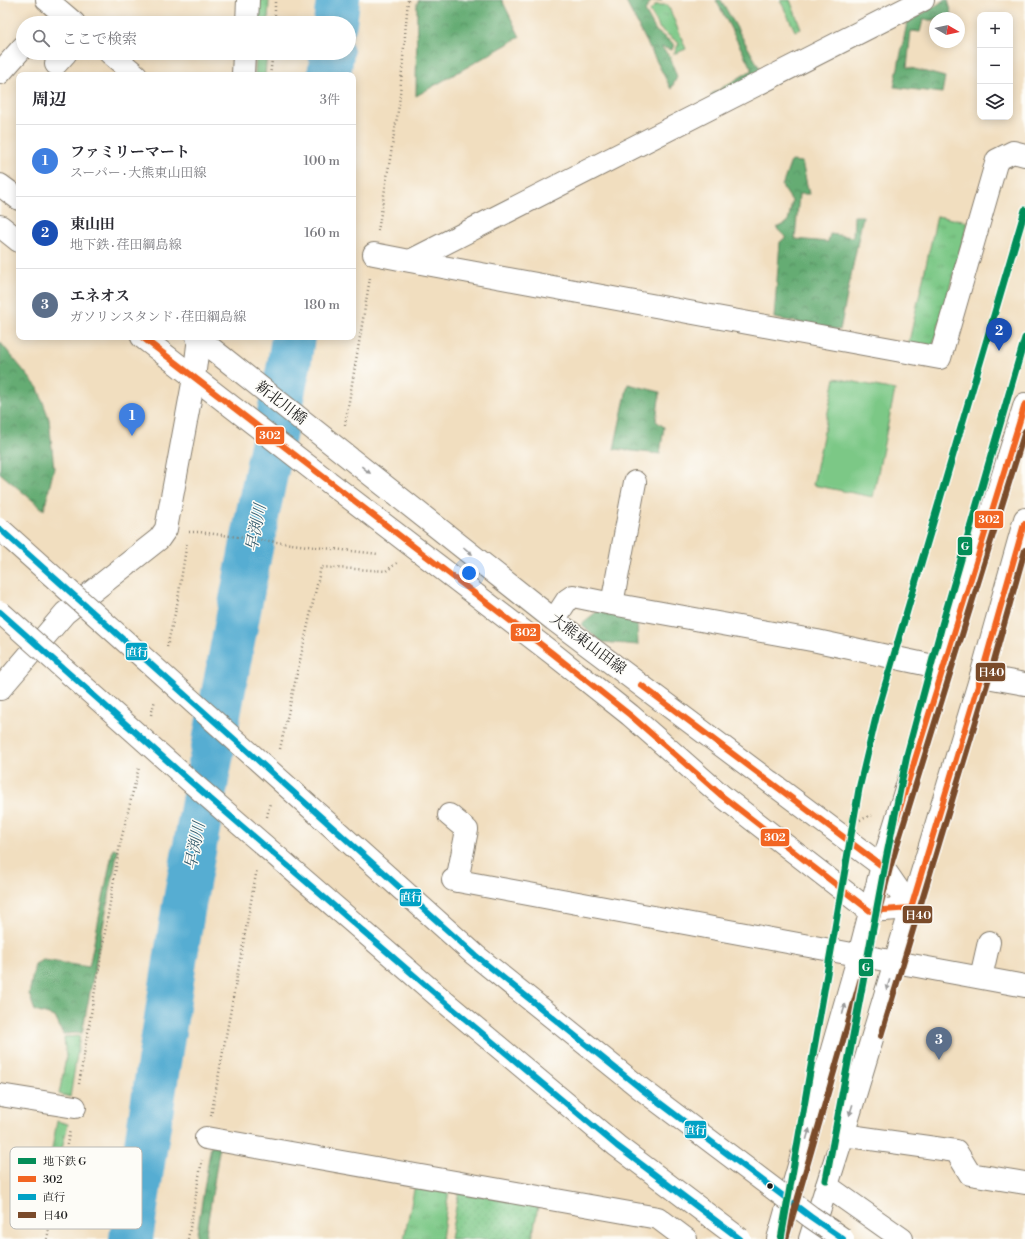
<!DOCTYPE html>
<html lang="ja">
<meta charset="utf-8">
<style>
:root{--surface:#fff;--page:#f2f2f3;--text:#2b2b33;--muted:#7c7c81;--line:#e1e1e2;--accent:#b5179e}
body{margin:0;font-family:"Libre Bodoni","Noto Serif JP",serif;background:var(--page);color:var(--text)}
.controls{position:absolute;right:12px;top:12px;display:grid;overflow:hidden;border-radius:8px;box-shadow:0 2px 10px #0003}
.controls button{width:36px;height:36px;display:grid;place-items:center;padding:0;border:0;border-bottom:1px solid var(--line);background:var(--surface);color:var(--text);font:20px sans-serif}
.compass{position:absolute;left:929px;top:12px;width:36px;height:36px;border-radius:50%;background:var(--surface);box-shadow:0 2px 10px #0003;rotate:99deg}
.you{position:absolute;left:469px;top:573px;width:14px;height:14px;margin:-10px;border:3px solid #fff;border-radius:50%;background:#1a73e8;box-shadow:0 0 0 6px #1a73e833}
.badge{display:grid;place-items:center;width:26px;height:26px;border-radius:50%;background:var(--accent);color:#fff;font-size:13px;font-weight:700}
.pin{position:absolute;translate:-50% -33px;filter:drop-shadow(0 1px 2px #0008)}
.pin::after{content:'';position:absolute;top:21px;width:14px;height:12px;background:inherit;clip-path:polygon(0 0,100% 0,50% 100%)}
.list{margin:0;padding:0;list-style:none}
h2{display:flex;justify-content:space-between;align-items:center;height:52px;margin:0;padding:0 16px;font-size:17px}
h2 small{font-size:13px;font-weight:400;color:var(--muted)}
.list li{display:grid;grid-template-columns:26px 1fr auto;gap:12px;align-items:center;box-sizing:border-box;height:72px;padding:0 16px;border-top:1px solid var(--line)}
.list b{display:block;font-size:15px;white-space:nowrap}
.list p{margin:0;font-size:13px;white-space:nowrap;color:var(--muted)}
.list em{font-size:13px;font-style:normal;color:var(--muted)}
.icon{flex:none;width:22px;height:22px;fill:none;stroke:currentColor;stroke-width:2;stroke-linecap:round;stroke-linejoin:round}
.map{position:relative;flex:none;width:1025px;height:1239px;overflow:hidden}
.search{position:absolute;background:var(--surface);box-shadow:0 2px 10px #0003;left:16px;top:16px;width:340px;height:44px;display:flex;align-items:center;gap:10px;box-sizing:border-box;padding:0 14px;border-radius:22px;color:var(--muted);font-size:15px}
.panel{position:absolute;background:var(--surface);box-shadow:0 2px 10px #0003;left:16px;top:72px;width:340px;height:268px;border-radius:8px}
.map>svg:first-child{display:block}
.grass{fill:url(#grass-tufts);stroke:#4c7251}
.forest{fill:url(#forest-crowns);stroke:#406448}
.park{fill:url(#park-dots);stroke:#4c7251}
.pitch{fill:#7cc886;stroke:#4c7251}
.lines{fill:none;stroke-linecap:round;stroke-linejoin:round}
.river{stroke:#56add2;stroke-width:44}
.minor-casing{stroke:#867d6e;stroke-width:24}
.major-casing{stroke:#867d6e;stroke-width:24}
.path{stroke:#867d6e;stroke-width:2.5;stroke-dasharray:1 3;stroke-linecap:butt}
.minor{stroke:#fff;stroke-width:22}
.major{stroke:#fff;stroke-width:22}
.highway-bridge-casing{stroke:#867d6e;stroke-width:24;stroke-linecap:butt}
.highway-bridge{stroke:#fff;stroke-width:22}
.bus-1-casing{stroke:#fdfcf7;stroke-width:9}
.bus-2-casing{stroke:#fdfcf7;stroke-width:9}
.bus-3-casing{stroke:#fdfcf7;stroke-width:9}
.bus-1{stroke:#f26522;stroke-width:6}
.bus-2{stroke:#01a2c5;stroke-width:6}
.bus-3{stroke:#7a4b2a;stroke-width:6}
.metro-1-casing{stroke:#fdfcf7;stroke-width:10}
.metro-1{stroke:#048d58;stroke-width:7}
.oneway{fill:#999}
.bus-dot{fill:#1c1c1c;stroke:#fdfcf7;stroke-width:1.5}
.labels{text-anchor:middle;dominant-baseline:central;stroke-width:3;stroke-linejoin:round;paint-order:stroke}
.street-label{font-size:15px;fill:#1c1c1c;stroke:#fdfcf7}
.water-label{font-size:16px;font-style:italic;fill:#365d6e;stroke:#fdfcf7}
.key{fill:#fdfcf7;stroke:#bab9b5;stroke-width:1}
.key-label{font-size:11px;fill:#1c1c1c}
.line-badge{stroke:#fdfcf7;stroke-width:1.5}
.badge-label{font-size:11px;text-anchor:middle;font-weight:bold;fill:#fff}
</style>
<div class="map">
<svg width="1025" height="1239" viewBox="0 0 1025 1239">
<defs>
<pattern id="grass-tufts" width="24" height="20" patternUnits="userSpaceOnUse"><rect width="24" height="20" fill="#7cc886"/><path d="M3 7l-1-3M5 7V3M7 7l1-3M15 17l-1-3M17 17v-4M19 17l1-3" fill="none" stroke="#6bab73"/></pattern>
<pattern id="forest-crowns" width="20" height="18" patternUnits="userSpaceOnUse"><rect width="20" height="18" fill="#65ac73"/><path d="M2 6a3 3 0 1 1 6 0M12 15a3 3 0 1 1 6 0" fill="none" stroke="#528b5e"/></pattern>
<pattern id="park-dots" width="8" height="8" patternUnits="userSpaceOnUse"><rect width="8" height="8" fill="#7cc886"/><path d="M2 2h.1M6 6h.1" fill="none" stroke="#6bab73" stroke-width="1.8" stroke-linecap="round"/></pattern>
</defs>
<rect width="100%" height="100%" fill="#fdfcf7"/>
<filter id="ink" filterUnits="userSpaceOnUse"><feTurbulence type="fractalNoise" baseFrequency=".025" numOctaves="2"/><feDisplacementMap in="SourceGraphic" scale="8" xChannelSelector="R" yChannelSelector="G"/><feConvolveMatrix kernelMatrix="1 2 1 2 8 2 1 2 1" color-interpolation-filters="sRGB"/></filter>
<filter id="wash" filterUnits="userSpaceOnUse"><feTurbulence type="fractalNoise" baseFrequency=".012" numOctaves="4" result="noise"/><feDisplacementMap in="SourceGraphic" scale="16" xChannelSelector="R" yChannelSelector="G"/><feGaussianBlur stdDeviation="0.9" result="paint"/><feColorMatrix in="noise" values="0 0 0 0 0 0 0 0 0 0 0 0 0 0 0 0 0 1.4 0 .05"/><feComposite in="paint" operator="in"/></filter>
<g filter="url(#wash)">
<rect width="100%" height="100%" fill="#f1debf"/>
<!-- grass -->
<path class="grass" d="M259 0H269L268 23H258Z
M780 0H790L801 28 795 31Z
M656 5H668L686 49 674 54 679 43 660 29 650 11Z
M256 53H267L265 75H255Z
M937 216 968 222 933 346H908Z
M80 1036 70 1097 59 1094 66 1058 64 1037Z
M57 1121 68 1124 47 1210H41Z
M415 1185 449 1190 442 1239H404Z"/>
<!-- forest -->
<path class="forest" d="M419 0H502L520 37 416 96 417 3Z
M625 0H662L651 1 645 11 656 31 674 44 672 50 661 47 670 57 677 77 671 89Z
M716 0H721L763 74 714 99 710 95 752 70Z
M945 0H948L953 18H935V20H923L920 32 911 31 907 67 945 77 942 93 894 87 907 23Z
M791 161 802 162 809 194H799L795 239 828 242 830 234 853 237 854 216H863L840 330 774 318 780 242 786 237 776 228 788 222 792 201 782 186Z
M0 342 38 388 49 419 54 468 44 510 0 473Z
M628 384 660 392 656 421 664 427 660 454 614 449Z
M599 610 637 623 638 645 602 642 581 624Z
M113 849 118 850 82 1033 63 1034 55 1017 35 1011 29 994 35 964 43 960 89 967Z
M211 1145H220L205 1239H196Z"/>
<!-- park -->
<path class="park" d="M459 1191 538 1206 532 1239H450Z"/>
<!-- pitch -->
<path class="pitch" d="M835 378 895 390 873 497 813 485Z"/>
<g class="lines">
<!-- river -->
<path class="river" d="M335 23 338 0
M329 75 332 53
M131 1239 183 911 221 704 258 512 289 365 293 337"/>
</g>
</g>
<g filter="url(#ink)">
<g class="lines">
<defs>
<path id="minor" d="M47 0 74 23
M247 23 248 0
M110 53 136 75
M56 64 66 53
M0 73 23 47
M243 75 244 53
M0 185 19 199
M0 226 19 241
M374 254 410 261 923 0
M410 261 940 358 997 160 1013 152 1025 155
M142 337 330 483 552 653 630 715 722 796 870 911 911 908 882 866 554 620 197 337
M612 604 635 482
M554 620 567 600 573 596 612 604 817 641 943 668
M981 676 1025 684
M0 689 65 613 159 539 166 529 194 378 199 337
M449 815 467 830 457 881
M453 880 1025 986
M981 977 989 942
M0 1095 75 1107
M843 1135 956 1151 970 1174 1025 1183
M206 1138 658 1218 686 1239
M827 1186 902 1239"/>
<path id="major" d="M778 1239 859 955 882 866 1025 404
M810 1239 843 1135 981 676 1025 519"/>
</defs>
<!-- minor casing -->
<use href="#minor" class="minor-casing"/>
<!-- major casing -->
<use href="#major" class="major-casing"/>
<!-- path -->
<path class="path" d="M275 23V0
M270 75 273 53
M378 231 399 105 408 0
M1012 384 1025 343
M345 425 370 278
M189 532H199L315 547 379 554
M167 647 177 605 187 542
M151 715 155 700
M280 749 321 567 386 571 397 563
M267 817 270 803
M860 820 872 815
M79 1084 120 844 139 767
M211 1116 257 869
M47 1239 70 1130
M188 1239 202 1160"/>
<!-- minor -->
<use href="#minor" class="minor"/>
<!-- major -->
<use href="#major" class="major"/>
<defs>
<path id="highway-bridge" d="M0 529 475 955 640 1088 811 1217 843 1239
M0 612 191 782 446 1003 617 1146 740 1239"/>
</defs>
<!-- highway-bridge casing -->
<use href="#highway-bridge" class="highway-bridge-casing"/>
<!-- highway-bridge -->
<use href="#highway-bridge" class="highway-bridge"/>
<defs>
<path id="bus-1" d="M142 337 552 653 630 715 722 796 870 911 911 908
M641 685 882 866
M882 866 1025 404
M911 908 981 676 1024 524"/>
<path id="bus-2" d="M0 529 475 955 640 1088 811 1217 843 1239
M0 612 191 782 446 1003 617 1146 740 1239"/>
<path id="bus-3" d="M881 1036 989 678 1025 550
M786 1239 867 957 890 868 1025 431"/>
</defs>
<!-- bus-1 casing -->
<use href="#bus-1" class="bus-1-casing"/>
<!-- bus-2 casing -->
<use href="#bus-2" class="bus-2-casing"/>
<!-- bus-3 casing -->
<use href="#bus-3" class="bus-3-casing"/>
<!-- bus-1 -->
<use href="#bus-1" class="bus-1"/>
<!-- bus-2 -->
<use href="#bus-2" class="bus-2"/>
<!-- bus-3 -->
<use href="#bus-3" class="bus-3"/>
<defs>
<path id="metro-1" d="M826 1180 886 859 907 755 942 625 1025 338
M781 1239 859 789 877 713 1025 210"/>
</defs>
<!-- metro-1 casing -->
<use href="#metro-1" class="metro-1-casing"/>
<!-- metro-1 -->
<use href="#metro-1" class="metro-1"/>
</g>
<!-- one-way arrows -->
<defs><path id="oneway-solid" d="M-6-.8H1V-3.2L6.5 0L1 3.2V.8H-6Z"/></defs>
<g class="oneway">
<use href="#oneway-solid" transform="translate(366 470) rotate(39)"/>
<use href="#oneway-solid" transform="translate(468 551) rotate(39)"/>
<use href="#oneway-solid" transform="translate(888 985) rotate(107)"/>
<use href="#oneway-solid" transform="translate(844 1009) rotate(-74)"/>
<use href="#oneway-solid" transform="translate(851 1110) rotate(107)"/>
<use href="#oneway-solid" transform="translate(808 1134) rotate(-74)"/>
</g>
</g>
<!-- markers -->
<circle class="bus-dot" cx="770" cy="1186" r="3.5"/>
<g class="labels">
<!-- street labels -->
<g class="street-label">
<text transform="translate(281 403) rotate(38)">新北川橋</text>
<text transform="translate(588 644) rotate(37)">大熊東山田線</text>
</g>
<!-- water labels -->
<g class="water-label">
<text transform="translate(256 528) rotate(-79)">早渕川</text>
<text transform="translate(195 846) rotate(-79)">早渕川</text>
</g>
</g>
<!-- legend -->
<rect x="10" y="1147" width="132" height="82" rx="6" class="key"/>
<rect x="18" y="1158" width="18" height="6" fill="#048d58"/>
<rect x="18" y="1176" width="18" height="6" fill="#f26522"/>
<rect x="18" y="1194" width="18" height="6" fill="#01a2c5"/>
<rect x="18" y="1212" width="18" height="6" fill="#7a4b2a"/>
<g class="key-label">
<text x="43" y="1165">地下鉄 G</text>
<text x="43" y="1183">302</text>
<text x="43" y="1201">直行</text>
<text x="43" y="1219">日40</text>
</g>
<g class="line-badge">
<rect x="255" y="426" width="30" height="19" rx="4" fill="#f26522"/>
<rect x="974" y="510" width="30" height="19" rx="4" fill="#f26522"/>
<rect x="957" y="536" width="16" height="20" rx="4" fill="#048d58"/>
<rect x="510" y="623" width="31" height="19" rx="4" fill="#f26522"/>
<rect x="125" y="642" width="23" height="19" rx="4" fill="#01a2c5"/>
<rect x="975" y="662" width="31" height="20" rx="4" fill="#7a4b2a"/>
<rect x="760" y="828" width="30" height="19" rx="4" fill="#f26522"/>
<rect x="399" y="888" width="23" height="19" rx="4" fill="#01a2c5"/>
<rect x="902" y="905" width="31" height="19" rx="4" fill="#7a4b2a"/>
<rect x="858" y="958" width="16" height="19" rx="4" fill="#048d58"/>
<rect x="684" y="1120" width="23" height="19" rx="4" fill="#01a2c5"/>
</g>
<g class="badge-label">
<text x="270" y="439">302</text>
<text x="989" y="523">302</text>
<text x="965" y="550">G</text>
<text x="526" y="636">302</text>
<text x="137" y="656">直行</text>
<text x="991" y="676">日40</text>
<text x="775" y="841">302</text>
<text x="411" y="901">直行</text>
<text x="918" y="919">日40</text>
<text x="866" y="971">G</text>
<text x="695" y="1134">直行</text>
</g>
</svg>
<div class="controls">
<button>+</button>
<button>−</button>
<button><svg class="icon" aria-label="layers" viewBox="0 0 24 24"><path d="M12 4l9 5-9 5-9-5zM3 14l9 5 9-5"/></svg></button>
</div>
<svg class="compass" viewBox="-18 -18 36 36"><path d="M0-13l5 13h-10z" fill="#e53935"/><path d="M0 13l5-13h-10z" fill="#7c7c81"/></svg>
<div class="you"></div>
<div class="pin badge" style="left:132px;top:436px;background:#3f7fe0">1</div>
<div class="pin badge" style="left:999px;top:351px;background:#1a4fb4">2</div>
<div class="pin badge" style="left:939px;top:1060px;background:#5c6f8a">3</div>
<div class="search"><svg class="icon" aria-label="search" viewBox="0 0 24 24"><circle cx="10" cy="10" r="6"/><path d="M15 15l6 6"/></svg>ここで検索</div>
<section class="panel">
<h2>周辺<small>3件</small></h2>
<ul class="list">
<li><span class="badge" style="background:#3f7fe0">1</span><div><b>ファミリーマート</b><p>スーパー · 大熊東山田線</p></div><em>100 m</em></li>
<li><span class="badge" style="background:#1a4fb4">2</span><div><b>東山田</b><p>地下鉄 · 荏田綱島線</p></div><em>160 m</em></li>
<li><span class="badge" style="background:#5c6f8a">3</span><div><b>エネオス</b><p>ガソリンスタンド · 荏田綱島線</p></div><em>180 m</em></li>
</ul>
</section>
</div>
